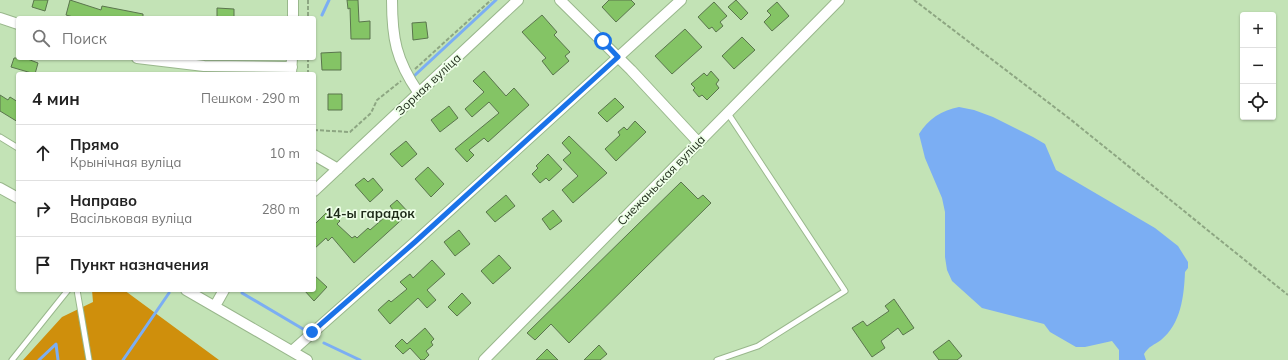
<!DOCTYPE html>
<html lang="ru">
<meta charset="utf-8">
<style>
:root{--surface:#fff;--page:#f6f6f6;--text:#222;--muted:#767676;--line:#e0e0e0}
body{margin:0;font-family:Mulish,sans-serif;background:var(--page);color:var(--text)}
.controls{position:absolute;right:12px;top:12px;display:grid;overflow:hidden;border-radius:4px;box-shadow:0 1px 3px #0004}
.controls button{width:36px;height:36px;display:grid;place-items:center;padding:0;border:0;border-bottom:1px solid var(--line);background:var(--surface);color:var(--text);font:20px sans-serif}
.stop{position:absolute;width:12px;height:12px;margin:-9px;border:3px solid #1a73e8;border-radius:50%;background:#fff}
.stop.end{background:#1a73e8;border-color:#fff;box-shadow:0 1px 4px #0008}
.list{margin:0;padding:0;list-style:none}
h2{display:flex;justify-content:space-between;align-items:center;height:52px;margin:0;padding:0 16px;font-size:17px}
h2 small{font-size:13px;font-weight:400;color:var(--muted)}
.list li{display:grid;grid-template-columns:26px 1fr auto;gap:12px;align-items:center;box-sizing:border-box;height:56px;padding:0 16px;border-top:1px solid var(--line)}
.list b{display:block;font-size:15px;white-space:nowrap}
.list p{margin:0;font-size:13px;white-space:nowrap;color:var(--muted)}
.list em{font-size:13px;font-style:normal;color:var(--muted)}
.icon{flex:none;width:22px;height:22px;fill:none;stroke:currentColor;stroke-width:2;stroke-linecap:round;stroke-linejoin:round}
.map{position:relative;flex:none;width:1288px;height:360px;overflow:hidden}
.search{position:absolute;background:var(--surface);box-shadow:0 1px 3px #0004;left:16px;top:16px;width:300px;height:44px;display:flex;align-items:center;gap:10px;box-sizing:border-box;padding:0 14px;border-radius:4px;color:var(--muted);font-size:15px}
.panel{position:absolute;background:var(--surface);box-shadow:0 1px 3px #0004;left:16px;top:72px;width:300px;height:220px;border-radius:4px}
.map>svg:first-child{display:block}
.forest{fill:#cf8f0c}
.water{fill:#7baef3}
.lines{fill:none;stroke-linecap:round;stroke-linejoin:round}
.stream{stroke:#7baef3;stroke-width:3}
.building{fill:#84c465;stroke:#5a754d}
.service-casing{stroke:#99b78c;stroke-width:7}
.minor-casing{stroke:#99b78c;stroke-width:12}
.path{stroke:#8da682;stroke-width:2;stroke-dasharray:4 2;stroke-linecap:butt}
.service{stroke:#fff;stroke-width:5}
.minor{stroke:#fff;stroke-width:10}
.route{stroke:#1a73e8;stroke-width:5}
.labels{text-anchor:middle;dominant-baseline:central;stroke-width:3.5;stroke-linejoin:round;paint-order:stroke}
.street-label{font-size:12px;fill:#1d2918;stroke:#eeffe8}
.neighbourhood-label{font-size:13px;font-weight:bold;fill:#1d2918;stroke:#eeffe8}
</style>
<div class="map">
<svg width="1288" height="360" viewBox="0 0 1288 360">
<rect width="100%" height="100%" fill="#c3e3b6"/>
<!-- forest -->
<path class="forest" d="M92 290H124L219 360H23L62 317 93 302Z"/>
<!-- water -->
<path class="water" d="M959 107 974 110 993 117 1033 137 1045 144 1056 170 1155 228 1178 246 1188 262V268L1185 272C1184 296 1181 324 1161 340 1154 345 1149 346 1144 354L1146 360H1119V350L1112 341 1085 347H1076L1050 332 1044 324 982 308 952 281 947 270 945 257V212L942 198 925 158 919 134C928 119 942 110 959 107Z"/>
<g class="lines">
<!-- stream -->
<path class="stream" d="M322 15 329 0
M414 76 496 0
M242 293 303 329
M324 343 360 360
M39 360 56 344 58 360
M123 360 169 293"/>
</g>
<!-- building -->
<path class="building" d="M34 0H48L45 11 32 7Z
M70 0 101 10 102 6 143 14V18H77L66 15Z
M347 0H358L359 22 370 21V39H351L350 8 348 9Z
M609 0H631L635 4 616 22 602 7Z
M736 0 748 13 741 20 728 7Z
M714 2 727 16 720 22 723 26 716 32 712 27 709 29 698 17Z
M777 2 789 16 772 31 764 22 771 15 767 11Z
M217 8 234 9V18H217Z
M542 15 557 32 554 35 570 52 565 56 569 61 553 75 542 61 546 58 522 32Z
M426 22 428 38 413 40 412 23Z
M685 29 702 47 672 74 655 56Z
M742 37 755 50 734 69 722 56Z
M341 52V70H322L321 53Z
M14 58H25L38 63 35 74 11 67Z
M484 71 506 96 514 88 529 105 488 142 484 138 469 150 474 155 467 162 455 149 499 113 489 102 472 117 465 109 484 92 473 81Z
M711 71 719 80 716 84 719 88 707 100 702 95 699 97 693 90 695 88 691 84 704 73 707 76Z
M328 94H342V110H328Z
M0 95 8 100 10 97 18 102V122L0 111Z
M615 98 624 107 607 122 598 113Z
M449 106 458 118 440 132 431 120Z
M635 121 646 132 616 161 605 149 620 135 618 132 624 127 627 130Z
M569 136 607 173 573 203 562 190 578 176 563 160 571 153 562 143Z
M406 141 417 154 402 167 390 154Z
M548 154 562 169 549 181 546 178 540 183 532 174 538 168 536 166Z
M428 167 444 184 431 197 415 179Z
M364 178 368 182 373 178 383 190 370 202 355 185Z
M681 182 698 199 703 195 711 203 569 343 551 324 535 340 527 333Z
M506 195 515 206 495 222 486 212Z
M397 200 409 213 354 263 332 237 328 241 326 238 314 249V225L329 210 340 221 337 224 352 238 355 236 357 238 368 228 370 230 393 210 390 206Z
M553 210 562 221 550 230 542 219Z
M459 230 470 244 455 256 444 242Z
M499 255 511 268 493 284 481 271Z
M432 260 445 274 427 290 436 300 427 308 418 298 390 324 378 310 389 300 391 302 407 289 400 282 410 274 413 278Z
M314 275 327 287 314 301 304 290H314Z
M462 293 471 303 457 316 448 307Z
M894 299 914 328 903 335 898 328 881 341 885 348 872 357 852 328 863 321 867 326 889 311 885 306Z
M425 328 434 339 431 342 433 345 426 351 429 355 424 360H421L410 348 403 354 395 346 402 339 407 344Z
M949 340 962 356 957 360H939L933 352Z
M599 345 607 354 600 360H584Z
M547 349 558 360H536Z"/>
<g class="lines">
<defs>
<path id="service" d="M0 137 18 148
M77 290 89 360
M12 360 68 290
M717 360 758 346 845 291 727 112"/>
<path id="minor" d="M392 0C392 38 396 60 418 92
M560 0 631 70 698 142
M0 18 18 24
M293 18V0
M137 58 204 66 292 67
M291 74 292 58
M314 155 338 169
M0 188 18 198
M314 191 518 0
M186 290 307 360
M215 306 224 290
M292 351 415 242 681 0
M484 360 839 0"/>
</defs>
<!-- service casing -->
<use href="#service" class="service-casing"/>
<!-- minor casing -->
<use href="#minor" class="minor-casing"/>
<!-- path -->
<path class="path" d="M308 0V18
M914 0 1070 119 1288 295
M308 58V74
M415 69 491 0
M314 130 350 132 371 113 377 100 401 81"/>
<!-- service -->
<use href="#service" class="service"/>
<!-- minor -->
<use href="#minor" class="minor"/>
</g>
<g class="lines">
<!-- route -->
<path class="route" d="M312 332 415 242 618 57 603 41"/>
</g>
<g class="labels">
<!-- street labels -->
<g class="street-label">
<text transform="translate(428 84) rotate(-43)">Зорная вуліца</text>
<text transform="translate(661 180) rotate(-46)">Снежаньская вуліца</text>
</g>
<!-- neighbourhood labels -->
<g class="neighbourhood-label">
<text x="370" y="213">14-ы гарадок</text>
</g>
</g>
</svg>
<div class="controls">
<button>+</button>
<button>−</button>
<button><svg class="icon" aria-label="locate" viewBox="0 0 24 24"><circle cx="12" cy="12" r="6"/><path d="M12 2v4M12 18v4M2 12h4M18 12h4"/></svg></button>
</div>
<div class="stop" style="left:603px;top:41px"></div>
<div class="stop end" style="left:312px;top:332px"></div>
<div class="search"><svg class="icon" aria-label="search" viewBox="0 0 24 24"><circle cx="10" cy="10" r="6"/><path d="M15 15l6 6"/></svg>Поиск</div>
<section class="panel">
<h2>4 мин<small>Пешком · 290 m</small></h2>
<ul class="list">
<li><svg class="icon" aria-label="ahead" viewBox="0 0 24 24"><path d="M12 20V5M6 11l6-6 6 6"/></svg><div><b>Прямо</b><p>Крынічная вуліца</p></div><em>10 m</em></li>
<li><svg class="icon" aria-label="right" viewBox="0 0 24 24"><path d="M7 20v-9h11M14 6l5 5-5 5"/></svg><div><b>Направо</b><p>Васільковая вуліца</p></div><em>280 m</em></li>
<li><svg class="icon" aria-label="arrive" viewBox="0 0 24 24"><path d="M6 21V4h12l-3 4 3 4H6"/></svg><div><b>Пункт назначения</b></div></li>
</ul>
</section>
</div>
